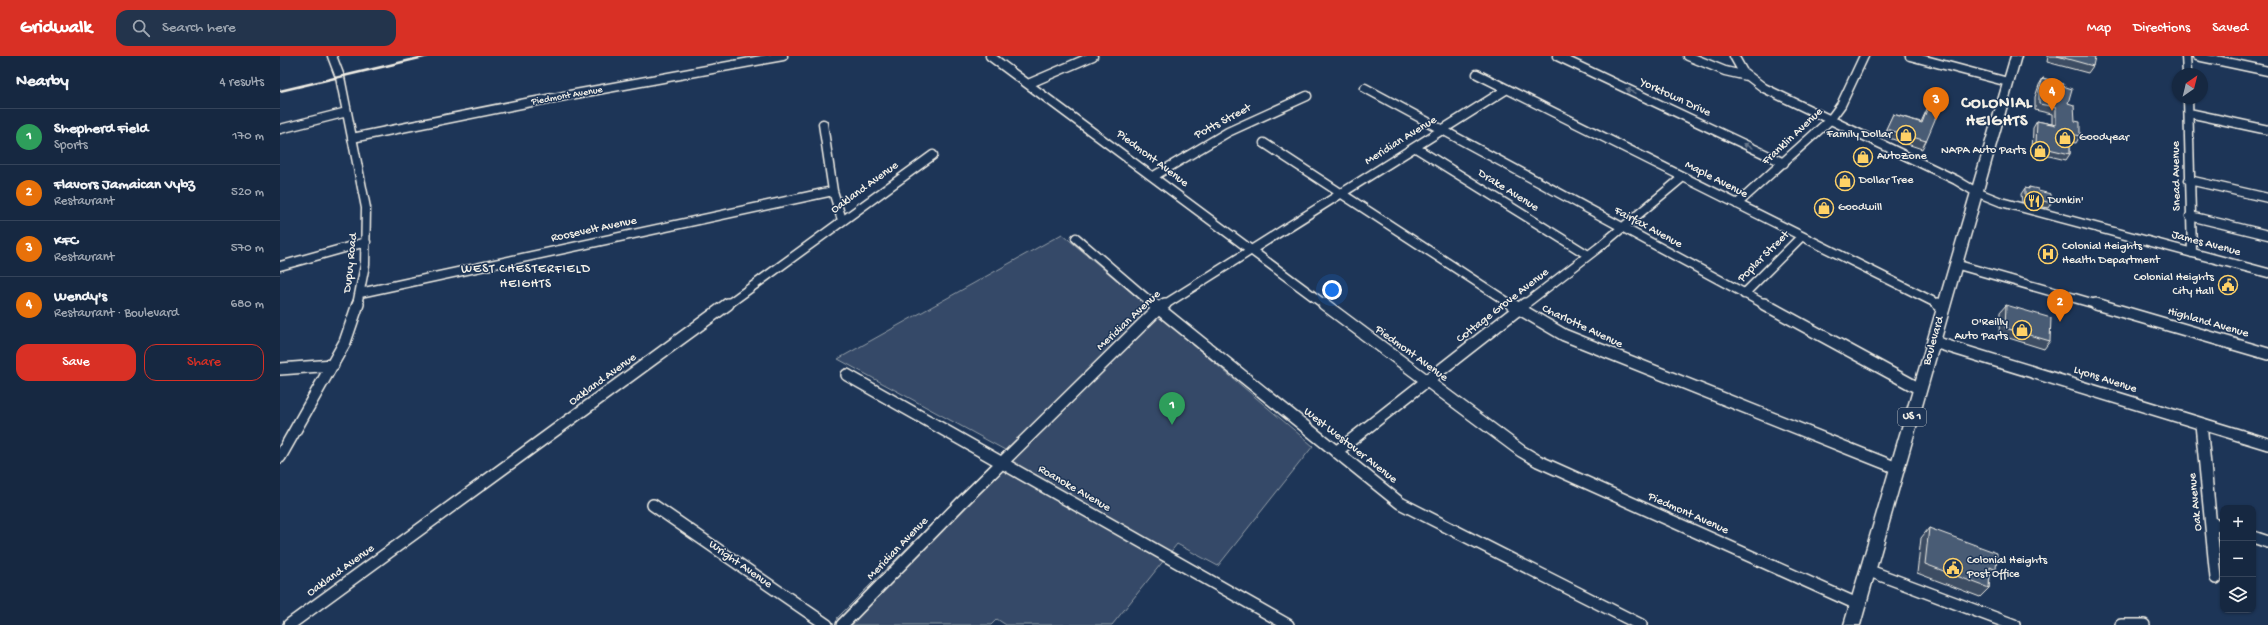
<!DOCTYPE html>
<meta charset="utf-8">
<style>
:root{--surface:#162841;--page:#23344c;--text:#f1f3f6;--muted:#9ea6b1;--line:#35445a;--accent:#d93025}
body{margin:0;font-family:"Gochi Hand",sans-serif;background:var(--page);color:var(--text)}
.controls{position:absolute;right:12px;bottom:12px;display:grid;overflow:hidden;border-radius:8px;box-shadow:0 1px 3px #0004}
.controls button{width:36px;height:36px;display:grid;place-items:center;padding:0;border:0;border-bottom:1px solid var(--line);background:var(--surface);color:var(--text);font:20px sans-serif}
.compass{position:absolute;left:1892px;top:12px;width:36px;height:36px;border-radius:50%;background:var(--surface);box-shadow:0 1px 3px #0004;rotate:35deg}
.you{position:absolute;left:1052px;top:234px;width:14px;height:14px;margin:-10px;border:3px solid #fff;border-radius:50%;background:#1a73e8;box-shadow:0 0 0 6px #1a73e833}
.badge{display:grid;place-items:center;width:26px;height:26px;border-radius:50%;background:var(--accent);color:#fff;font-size:13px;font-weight:700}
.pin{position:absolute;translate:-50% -33px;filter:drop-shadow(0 1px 2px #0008)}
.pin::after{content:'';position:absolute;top:21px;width:14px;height:12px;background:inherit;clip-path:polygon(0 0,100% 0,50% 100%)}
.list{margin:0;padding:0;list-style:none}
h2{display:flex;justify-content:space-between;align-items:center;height:52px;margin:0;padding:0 16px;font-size:17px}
h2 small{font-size:13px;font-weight:400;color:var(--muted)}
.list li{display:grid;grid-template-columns:26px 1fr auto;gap:12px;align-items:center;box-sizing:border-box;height:56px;padding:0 16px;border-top:1px solid var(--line)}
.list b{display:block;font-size:15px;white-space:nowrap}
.list p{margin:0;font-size:13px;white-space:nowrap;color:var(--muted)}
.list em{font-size:13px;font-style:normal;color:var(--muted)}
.actions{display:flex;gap:8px;padding:12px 16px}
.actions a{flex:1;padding:9px 0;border:1px solid var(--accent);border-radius:12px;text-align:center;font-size:14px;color:var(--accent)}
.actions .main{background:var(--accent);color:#fff}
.icon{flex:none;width:22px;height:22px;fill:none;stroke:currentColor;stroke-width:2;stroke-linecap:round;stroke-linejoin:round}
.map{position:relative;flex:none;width:1988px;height:569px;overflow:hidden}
header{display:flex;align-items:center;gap:24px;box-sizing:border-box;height:56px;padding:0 20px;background:var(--accent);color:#fff}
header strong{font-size:19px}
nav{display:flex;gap:22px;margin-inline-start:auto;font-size:14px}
.search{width:280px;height:36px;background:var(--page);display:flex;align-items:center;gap:10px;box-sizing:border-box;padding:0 14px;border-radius:12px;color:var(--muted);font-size:15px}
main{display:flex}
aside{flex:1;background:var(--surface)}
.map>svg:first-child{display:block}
.green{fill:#354a67;stroke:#949ea8}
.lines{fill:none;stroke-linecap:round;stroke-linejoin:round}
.minor-far1-casing{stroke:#f4f1e8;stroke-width:11}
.minor-casing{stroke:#f4f1e8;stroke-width:14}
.major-casing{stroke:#f4f1e8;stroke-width:3}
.minor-far1{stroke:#1d3557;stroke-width:8}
.minor{stroke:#1d3557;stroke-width:11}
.major{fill:#1d3557;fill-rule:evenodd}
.rail{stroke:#f4f1e8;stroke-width:2.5}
.wall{fill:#3e4e64;stroke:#f4f1e8}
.building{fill:#485b74;stroke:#f4f1e8}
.oneway{fill:#68778a}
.labels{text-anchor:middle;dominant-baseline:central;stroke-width:3;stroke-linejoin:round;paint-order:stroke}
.far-street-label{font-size:10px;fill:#f4f1e8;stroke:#1d3557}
.shield{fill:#1d3557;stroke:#b4b9bc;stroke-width:1}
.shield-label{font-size:11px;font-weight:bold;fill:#f4f1e8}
.street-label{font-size:12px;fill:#f4f1e8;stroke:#1d3557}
.poi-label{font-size:12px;fill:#f4f1e8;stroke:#1d3557;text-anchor:start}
.neighbourhood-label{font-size:13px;letter-spacing:1px;fill:#f4f1e8;stroke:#1d3557}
.district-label{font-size:16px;font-weight:bold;letter-spacing:1px;fill:#f4f1e8;stroke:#1d3557}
</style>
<header>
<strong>Gridwalk</strong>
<div class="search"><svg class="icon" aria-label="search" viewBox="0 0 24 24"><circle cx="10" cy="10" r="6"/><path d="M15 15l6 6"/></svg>Search here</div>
<nav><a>Map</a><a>Directions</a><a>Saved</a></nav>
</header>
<main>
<aside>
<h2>Nearby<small>4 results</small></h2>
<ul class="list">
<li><span class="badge" style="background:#2e9e5b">1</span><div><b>Shepherd Field</b><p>Sports</p></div><em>170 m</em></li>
<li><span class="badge" style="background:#e8710a">2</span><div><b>Flavors Jamaican Vybz</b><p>Restaurant</p></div><em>520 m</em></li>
<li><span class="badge" style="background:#e8710a">3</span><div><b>KFC</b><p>Restaurant</p></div><em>570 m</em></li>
<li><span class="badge" style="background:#e8710a">4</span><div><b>Wendy's</b><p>Restaurant · Boulevard</p></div><em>680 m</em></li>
</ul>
<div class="actions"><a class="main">Save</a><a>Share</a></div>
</aside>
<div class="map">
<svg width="1988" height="569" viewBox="0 0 1988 569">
<rect width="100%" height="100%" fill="#1d3557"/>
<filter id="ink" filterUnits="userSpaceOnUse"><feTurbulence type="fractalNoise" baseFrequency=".025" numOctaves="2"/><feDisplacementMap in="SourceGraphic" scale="8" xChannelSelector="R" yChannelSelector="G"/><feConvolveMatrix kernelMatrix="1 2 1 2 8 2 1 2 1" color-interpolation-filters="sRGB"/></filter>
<g filter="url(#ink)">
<!-- green -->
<path class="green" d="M782 178 1033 390 938 510 897 488 832 569H726L717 563 711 569H567L557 562 725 394 558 303Z"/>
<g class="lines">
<defs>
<path id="minor-far1" d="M52 0 60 21 86 152 85 209 77 249
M710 0 1045 249
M1277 0 1504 107
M1408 0 1445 15 1467 20
M1454 0 1463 16 1484 32 1676 124 1696 136 1721 146 1988 217
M1630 0 1728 26
M1906 0 1907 18
M1917 0 1988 15
M1197 18 1660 249
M748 28 813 0
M1085 32 1486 249
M1908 42 1912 197
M1909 57 1988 74
M543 68 553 135 562 164
M0 73 67 56
M72 82 246 47 503 0
M984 87 1232 249
M1136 92 1308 199
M874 120 948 76 1027 40
M1909 124 1988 142
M1457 148 1550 64 1561 49 1584 0
M1910 160 1988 179
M796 182 874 249
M1675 208 1819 249
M0 210 86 186
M80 237 553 135
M1464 238 1521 181
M447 249 653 99
M884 249 1227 33
M1244 249 1318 192 1403 121"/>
<path id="minor" d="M873 248 1120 447 1361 569
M1044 248 1241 395 1258 405 1577 548
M1231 248 1284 279 1617 412
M1484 248 1640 333
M1658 248 1663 251
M1816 248 1988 298
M1654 286 1988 388
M0 313 53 309
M567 319 1008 569
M1921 368 1936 522
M1056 396 1245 248
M0 401 65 286 78 248
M373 449 547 569
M1931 467 1943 471
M1973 481 1988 486
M1587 514 1734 569
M9 569 448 248
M562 569 681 447 878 253 885 248
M1841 569H1864"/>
<path id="major" d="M1731 0H1741L1580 569H1564Z"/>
</defs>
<!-- minor-far1 casing -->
<use href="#minor-far1" class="minor-far1-casing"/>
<!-- minor casing -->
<use href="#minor" class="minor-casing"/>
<!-- major casing -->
<use href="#major" class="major-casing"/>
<!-- minor-far1 -->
<use href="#minor-far1" class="minor-far1"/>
<!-- minor -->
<use href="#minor" class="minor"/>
<!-- major -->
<use href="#major" class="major"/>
<!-- rail -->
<path class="rail" d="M0 35 148 0"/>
</g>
<!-- wall -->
<path class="wall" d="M1768 0H1809L1813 10 1808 17 1767 6Z
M1763 22 1783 30 1788 47 1800 80 1796 87 1790 86V98L1786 104 1752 96 1753 72 1757 65 1772 68V58L1755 54V41L1759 29Z
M1648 51 1646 85 1642 93 1603 80 1613 58 1641 66Z
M1749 131 1758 135 1771 147 1768 152 1742 146 1741 138 1745 132 1747 133Z
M1726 249 1770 285 1764 293 1719 279 1720 256Z
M1649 472 1716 514 1710 520 1709 532 1700 541 1637 517 1641 482Z"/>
<!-- building -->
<path class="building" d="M1777 0H1809L1815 1 1813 10Z
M1763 22 1784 28 1783 30 1792 33 1788 47 1794 49 1795 65 1800 66V80L1790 78V98L1756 90 1757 65 1776 69V51L1759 48V34Z
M1648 51 1659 54 1646 85 1606 73 1613 58 1642 67Z
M1749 131 1758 133V135L1771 138V147L1745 140V132L1749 133Z
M1726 249 1771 262 1770 285 1725 272Z
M1649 472 1717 497 1716 514 1710 511 1709 532 1645 508Z"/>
<!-- one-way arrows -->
<defs><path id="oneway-solid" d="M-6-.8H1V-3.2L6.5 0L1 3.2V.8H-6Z"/></defs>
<g class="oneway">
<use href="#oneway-solid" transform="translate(1351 35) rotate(-155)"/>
<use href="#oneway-solid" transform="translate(1468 90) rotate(-155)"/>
</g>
</g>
<!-- icons -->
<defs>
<symbol id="shop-ring" viewBox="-11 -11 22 22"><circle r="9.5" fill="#1d3557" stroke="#ffd166" stroke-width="1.5"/><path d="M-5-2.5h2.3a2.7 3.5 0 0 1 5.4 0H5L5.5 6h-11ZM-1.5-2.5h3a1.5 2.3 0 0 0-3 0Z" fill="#ffd166"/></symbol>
<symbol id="restaurant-ring" viewBox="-11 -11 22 22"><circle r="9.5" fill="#1d3557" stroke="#ffd166" stroke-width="1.5"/><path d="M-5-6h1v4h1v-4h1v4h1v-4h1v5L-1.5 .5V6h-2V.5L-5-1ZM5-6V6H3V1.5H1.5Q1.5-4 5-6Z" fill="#ffd166"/></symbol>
<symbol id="hospital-ring" viewBox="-11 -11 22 22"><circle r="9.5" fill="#1d3557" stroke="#ffd166" stroke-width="1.5"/><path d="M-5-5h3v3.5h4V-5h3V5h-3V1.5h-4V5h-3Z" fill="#ffd166"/></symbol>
<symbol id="civic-ring" viewBox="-11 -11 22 22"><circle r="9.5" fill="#1d3557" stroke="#ffd166" stroke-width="1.5"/><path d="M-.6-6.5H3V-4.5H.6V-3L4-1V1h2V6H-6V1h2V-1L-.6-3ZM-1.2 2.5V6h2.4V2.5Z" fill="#ffd166"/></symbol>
</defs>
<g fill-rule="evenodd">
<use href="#shop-ring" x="1615" y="68" width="22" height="22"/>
<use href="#shop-ring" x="1774" y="71" width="22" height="22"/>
<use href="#shop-ring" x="1749" y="84" width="22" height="22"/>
<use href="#shop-ring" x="1572" y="90" width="22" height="22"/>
<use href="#shop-ring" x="1554" y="114" width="22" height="22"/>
<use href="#restaurant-ring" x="1743" y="134" width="22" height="22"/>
<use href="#shop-ring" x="1533" y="141" width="22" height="22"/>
<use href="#hospital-ring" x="1757" y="187" width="22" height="22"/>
<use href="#civic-ring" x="1937" y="218" width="22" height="22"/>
<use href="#shop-ring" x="1731" y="263" width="22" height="22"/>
<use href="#civic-ring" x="1662" y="501" width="22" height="22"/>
</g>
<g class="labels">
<!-- far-street labels -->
<g class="far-street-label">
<text transform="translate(287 40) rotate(-10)">Piedmont Avenue</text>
</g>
<!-- shield labels -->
<rect class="shield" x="1618" y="352" width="28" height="18" rx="3"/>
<g class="shield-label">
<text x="1632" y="361">US 1</text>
</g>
<!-- street labels -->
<g class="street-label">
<text transform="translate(1395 42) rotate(25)">Yorktown Drive</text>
<text transform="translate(943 66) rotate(-28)">Potts Street</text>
<text transform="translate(1513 81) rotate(-43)">Franklin Avenue</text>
<text transform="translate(1121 85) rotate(-32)">Meridian Avenue</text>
<text transform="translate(872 103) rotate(37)">Piedmont Avenue</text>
<text transform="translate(1897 120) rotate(-91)">Snead Avenue</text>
<text transform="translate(1436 124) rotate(27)">Maple Avenue</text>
<text transform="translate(585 132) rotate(-36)">Oakland Avenue</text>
<text transform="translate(1228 135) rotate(32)">Drake Avenue</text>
<text transform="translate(1368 172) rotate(28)">Fairfax Avenue</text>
<text transform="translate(314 174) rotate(-12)">Roosevelt Avenue</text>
<text transform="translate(1926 188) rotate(15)">James Avenue</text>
<text transform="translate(1484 201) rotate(-45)">Poplar Street</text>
<text transform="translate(71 207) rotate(-84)">Dupuy Road</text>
<text transform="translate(1223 250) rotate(-38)">Cottage Grove Avenue</text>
<text transform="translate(849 265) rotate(-43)">Meridian Avenue</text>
<text transform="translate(1928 267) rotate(16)">Highland Avenue</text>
<text transform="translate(1302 271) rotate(25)">Charlotte Avenue</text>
<text transform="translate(1654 285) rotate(-74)">Boulevard</text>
<text transform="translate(1131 298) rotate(36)">Piedmont Avenue</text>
<text transform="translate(323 324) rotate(-36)">Oakland Avenue</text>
<text transform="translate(1825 324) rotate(18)">Lyons Avenue</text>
<text transform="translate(1070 390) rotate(38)">West Westover Avenue</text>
<text transform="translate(794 433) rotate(30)">Roanoke Avenue</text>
<text transform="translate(1916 446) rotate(-96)">Oak Avenue</text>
<text transform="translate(1408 458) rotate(24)">Piedmont Avenue</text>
<text transform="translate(618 493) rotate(-46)">Meridian Avenue</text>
<text transform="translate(460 509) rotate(35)">Wright Avenue</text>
<text transform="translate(61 515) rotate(-36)">Oakland Avenue</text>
</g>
<!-- poi labels -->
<g class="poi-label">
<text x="1612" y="79" text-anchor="end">Family Dollar</text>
<text x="1799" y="82">Goodyear</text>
<text x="1746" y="95" text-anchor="end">NAPA Auto Parts</text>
<text x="1597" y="101">AutoZone</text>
<text x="1579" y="125">Dollar Tree</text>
<text x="1768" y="145">Dunkin'</text>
<text x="1558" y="152">Goodwill</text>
<text x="1782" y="191">Colonial Heights<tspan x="1782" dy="14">Health Department</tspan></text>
<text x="1934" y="222" text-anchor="end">Colonial Heights<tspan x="1934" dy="14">City Hall</tspan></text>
<text x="1728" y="267" text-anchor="end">O'Reilly<tspan x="1728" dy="14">Auto Parts</tspan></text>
<text x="1687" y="505">Colonial Heights<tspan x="1687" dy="14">Post Office</tspan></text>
</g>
<!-- neighbourhood labels -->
<g class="neighbourhood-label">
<text x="246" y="213">WEST CHESTERFIELD<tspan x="246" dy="15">HEIGHTS</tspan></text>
</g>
<!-- district labels -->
<g class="district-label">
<text x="1717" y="48">COLONIAL<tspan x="1717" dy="18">HEIGHTS</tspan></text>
</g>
</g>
</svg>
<div class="controls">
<button>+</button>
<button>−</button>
<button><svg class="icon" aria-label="layers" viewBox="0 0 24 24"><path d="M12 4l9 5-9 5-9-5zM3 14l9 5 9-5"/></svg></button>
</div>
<svg class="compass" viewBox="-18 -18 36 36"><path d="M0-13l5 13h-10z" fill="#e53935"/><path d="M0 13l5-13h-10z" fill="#9ea6b1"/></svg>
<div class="you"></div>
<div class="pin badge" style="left:892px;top:369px;background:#2e9e5b">1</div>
<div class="pin badge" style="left:1780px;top:266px;background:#e8710a">2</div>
<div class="pin badge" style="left:1656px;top:64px;background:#e8710a">3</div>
<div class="pin badge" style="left:1772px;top:55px;background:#e8710a">4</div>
</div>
</main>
